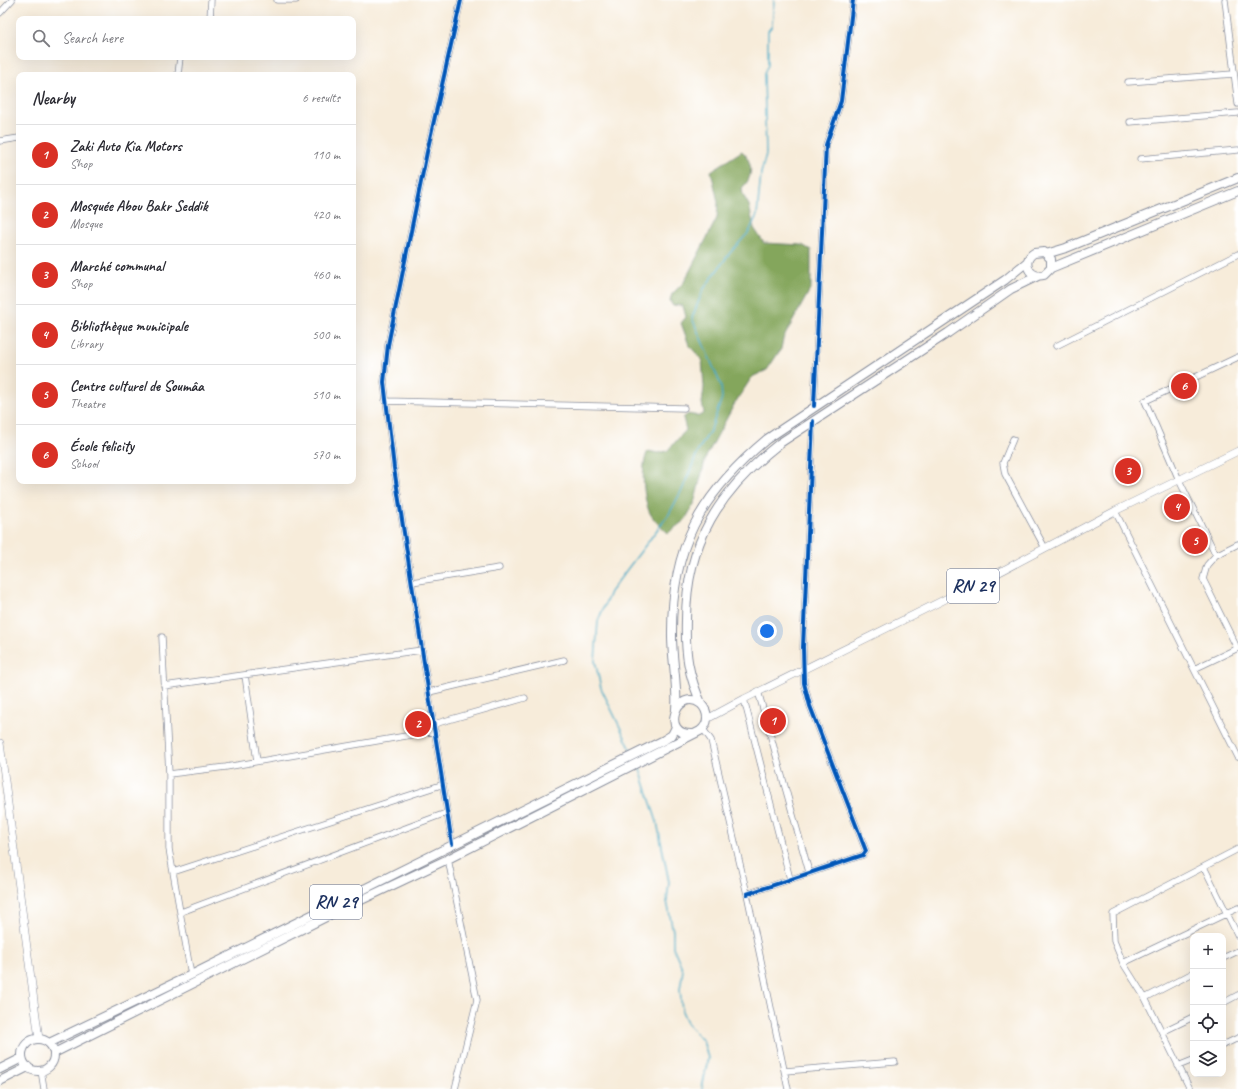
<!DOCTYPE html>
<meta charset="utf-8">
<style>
:root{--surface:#fff;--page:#f7f7f7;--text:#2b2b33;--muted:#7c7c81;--line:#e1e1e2;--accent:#d93025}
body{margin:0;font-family:Caveat,sans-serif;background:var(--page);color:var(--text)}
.controls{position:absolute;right:12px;bottom:12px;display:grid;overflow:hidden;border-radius:8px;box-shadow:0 4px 16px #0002}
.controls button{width:36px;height:36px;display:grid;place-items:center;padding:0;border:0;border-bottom:1px solid var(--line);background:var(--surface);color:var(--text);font:20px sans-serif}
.you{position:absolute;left:767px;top:631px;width:14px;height:14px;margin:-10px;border:3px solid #fff;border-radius:50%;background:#1a73e8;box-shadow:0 0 0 6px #1a73e833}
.badge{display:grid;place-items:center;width:26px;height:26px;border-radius:50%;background:var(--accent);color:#fff;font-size:13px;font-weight:700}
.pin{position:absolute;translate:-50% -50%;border:2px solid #fff;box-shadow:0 1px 4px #0006}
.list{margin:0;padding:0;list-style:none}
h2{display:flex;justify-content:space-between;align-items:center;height:52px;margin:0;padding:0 16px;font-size:17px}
h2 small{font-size:13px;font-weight:400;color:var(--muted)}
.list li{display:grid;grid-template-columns:26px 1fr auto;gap:12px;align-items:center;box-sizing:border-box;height:60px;padding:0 16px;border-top:1px solid var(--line)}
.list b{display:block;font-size:15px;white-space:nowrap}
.list p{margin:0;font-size:13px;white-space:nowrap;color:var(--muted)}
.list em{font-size:13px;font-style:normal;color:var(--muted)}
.icon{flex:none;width:22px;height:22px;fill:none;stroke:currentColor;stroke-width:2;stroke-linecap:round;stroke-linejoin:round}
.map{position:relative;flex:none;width:1238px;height:1089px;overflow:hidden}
.search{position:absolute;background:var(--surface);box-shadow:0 4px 16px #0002;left:16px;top:16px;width:340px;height:44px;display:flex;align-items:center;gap:10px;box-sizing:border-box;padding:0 14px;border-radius:8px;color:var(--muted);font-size:15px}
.panel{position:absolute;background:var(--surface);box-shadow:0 4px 16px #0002;left:16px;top:72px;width:340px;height:412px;border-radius:8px}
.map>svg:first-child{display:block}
.forest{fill:#84a65c;stroke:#506a5d}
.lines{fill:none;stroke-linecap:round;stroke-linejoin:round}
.stream{stroke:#45a9c5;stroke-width:1.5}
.minor-casing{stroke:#898e9c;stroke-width:7}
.major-casing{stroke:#898e9c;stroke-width:8}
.highway-casing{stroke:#898e9c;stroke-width:10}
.minor{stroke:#fff;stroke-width:5.5}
.major{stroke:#fff;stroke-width:7}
.highway{stroke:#fff;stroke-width:8}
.cycleway-casing{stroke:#fff;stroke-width:6}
.cycleway{stroke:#0057b8;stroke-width:4}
.labels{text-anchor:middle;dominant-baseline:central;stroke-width:3;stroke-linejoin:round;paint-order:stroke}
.shield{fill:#fff;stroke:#5f6d8e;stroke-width:1}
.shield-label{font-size:19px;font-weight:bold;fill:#1b2f5e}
</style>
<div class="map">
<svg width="1238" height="1089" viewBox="0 0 1238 1089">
<rect width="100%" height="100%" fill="#fff"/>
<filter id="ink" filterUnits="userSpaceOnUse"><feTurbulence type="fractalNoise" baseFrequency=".025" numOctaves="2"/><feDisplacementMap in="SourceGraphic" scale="8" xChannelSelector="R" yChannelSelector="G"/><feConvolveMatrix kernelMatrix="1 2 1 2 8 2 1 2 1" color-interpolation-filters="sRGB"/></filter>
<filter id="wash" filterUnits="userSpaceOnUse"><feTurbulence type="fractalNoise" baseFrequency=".012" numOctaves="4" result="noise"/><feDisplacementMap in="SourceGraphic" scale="16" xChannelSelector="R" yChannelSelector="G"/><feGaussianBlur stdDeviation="0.9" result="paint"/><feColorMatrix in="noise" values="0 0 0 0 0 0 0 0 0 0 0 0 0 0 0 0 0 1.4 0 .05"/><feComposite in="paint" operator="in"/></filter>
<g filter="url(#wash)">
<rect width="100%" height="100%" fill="#f7ecda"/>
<!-- forest -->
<path class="forest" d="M742 151C753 162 754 177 742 188L743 195 749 205 754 228 764 243 802 245 811 250V288L783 339 781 349 767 370 752 377 735 403 706 457 694 504 685 520 668 533C663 528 655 522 651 515 643 502 640 465 648 451L658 453 667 451 686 430 683 418 688 414 699 416 704 413 702 403 704 387 702 360 689 345 681 323 686 317 683 306 672 305 670 300 672 294 684 282 717 218 718 202 711 171Z"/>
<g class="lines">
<!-- stream -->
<path class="stream" d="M632 752 601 688 595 661 598 621 610 592 669 514 683 488 698 451 711 429 722 398 721 385 692 318 703 290 729 254 749 232 757 215 761 173 766 154 764 74 768 65V31L772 26 774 0
M639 766 657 822 669 882 667 901 673 931V947L683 970 680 989 682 1011 688 1025 703 1041 708 1058 702 1089"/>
</g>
</g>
<g filter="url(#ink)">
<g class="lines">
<defs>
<path id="minor" d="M277 0H296
M1225 0 1238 104
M0 13 12 0
M210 19 211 0
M178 75 180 57
M1128 82 1233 74
M1130 122 1238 113
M0 141 19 138
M1140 159 1238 150
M1056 346 1238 254
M1238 357 1145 401 1179 480 1216 555 1238 544
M385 401 684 408
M814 406 826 145 841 101 853 0
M1013 439 1003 463 1005 474 1045 548
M1115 511 1238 757
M1216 555 1207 565 1203 579 1237 648
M412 582 499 568
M162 637 169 774V849L191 975
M1194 669 1238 648
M245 675 257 761
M164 686 422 650
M758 691 809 872
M429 692 564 660
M744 699 790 879
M434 724 525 698
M703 729 711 740 747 894 788 1089
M169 774 226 767 435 731
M452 844 394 468 384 382 388 345 427 152 461 0
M448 859 477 1000 455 1089
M1204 867 1238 936
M173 872 441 785
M747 894 863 855 866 851 810 706 804 683 803 647 813 421
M181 912 446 813
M1223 958 1238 951
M1123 963 1238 908
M1145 998 1193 973
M1223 1003 1238 995
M1162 1032 1193 1017
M1223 1045 1238 1038
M1178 1066 1193 1060
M41 1070 44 1089
M785 1071 895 1062
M1190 1089 1145 998 1123 963 1114 941 1113 914 1238 849"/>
<path id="major" d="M707 719 744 699 994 575 1115 511 1238 451
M0 743 39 1039"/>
<path id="highway" d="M1046 254 1066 248 1238 178
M1051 268V259L1044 252 1034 253C1021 261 1029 279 1044 275L1051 268 1238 191
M702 705C688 675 685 653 686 620 686 542 720 490 780 443L948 333 1011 289 1038 276
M676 709C678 685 672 661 672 636 671 547 700 495 767 439L1005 280 1027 262
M22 1055a16 16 0 1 1 32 0a16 16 0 1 1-32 0Z
M49 1043 191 975 664 740 672 735 676 727
M54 1053 336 912 448 859 700 731C704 728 707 724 707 718 707 713 705 708 701 704 677 686 659 736 693 734
M0 1069 22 1058
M0 1081 28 1067"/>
</defs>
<!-- minor casing -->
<use href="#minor" class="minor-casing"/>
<!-- major casing -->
<use href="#major" class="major-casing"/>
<!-- highway casing -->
<use href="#highway" class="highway-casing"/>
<!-- minor -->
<use href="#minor" class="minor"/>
<!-- major -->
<use href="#major" class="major"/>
<!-- highway -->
<use href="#highway" class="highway"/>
<defs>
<path id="cycleway" d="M814 406 826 145 841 101 853 0
M452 844 394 468 384 382 388 345 427 152 461 0
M747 894 863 855 866 851 810 706 804 683 803 647 813 421"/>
</defs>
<!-- cycleway casing -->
<use href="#cycleway" class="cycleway-casing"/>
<!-- cycleway -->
<use href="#cycleway" class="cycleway"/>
</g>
</g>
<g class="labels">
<!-- shield labels -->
<g class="shield">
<rect x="947" y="569" width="52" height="34" rx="3"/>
<rect x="310" y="885" width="52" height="34" rx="3"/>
</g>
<g class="shield-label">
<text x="973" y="586">RN 29</text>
<text x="336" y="902">RN 29</text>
</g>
</g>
</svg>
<div class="controls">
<button>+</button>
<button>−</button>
<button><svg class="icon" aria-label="locate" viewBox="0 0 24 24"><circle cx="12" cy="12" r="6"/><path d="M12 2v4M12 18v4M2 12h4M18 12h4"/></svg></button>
<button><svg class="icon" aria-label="layers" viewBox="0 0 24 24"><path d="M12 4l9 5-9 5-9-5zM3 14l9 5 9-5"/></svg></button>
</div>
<div class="you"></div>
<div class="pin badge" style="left:773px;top:721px">1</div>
<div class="pin badge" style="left:418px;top:724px">2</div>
<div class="pin badge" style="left:1128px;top:471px">3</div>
<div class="pin badge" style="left:1177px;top:507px">4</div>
<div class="pin badge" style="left:1195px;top:541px">5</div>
<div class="pin badge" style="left:1184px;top:386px">6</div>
<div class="search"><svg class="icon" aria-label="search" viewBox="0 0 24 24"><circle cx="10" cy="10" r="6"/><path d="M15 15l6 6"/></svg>Search here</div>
<section class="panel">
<h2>Nearby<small>6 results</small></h2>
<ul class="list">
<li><span class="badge">1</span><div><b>Zaki Auto Kia Motors</b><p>Shop</p></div><em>110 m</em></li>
<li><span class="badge">2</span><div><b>Mosquée Abou Bakr Seddik</b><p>Mosque</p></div><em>420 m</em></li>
<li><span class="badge">3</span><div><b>Marché communal</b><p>Shop</p></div><em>460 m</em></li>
<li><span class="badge">4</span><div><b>Bibliothèque municipale</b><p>Library</p></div><em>500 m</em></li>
<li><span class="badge">5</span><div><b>Centre culturel de Soumâa</b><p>Theatre</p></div><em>510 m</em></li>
<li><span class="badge">6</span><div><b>École felicity</b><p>School</p></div><em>570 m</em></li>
</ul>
</section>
</div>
